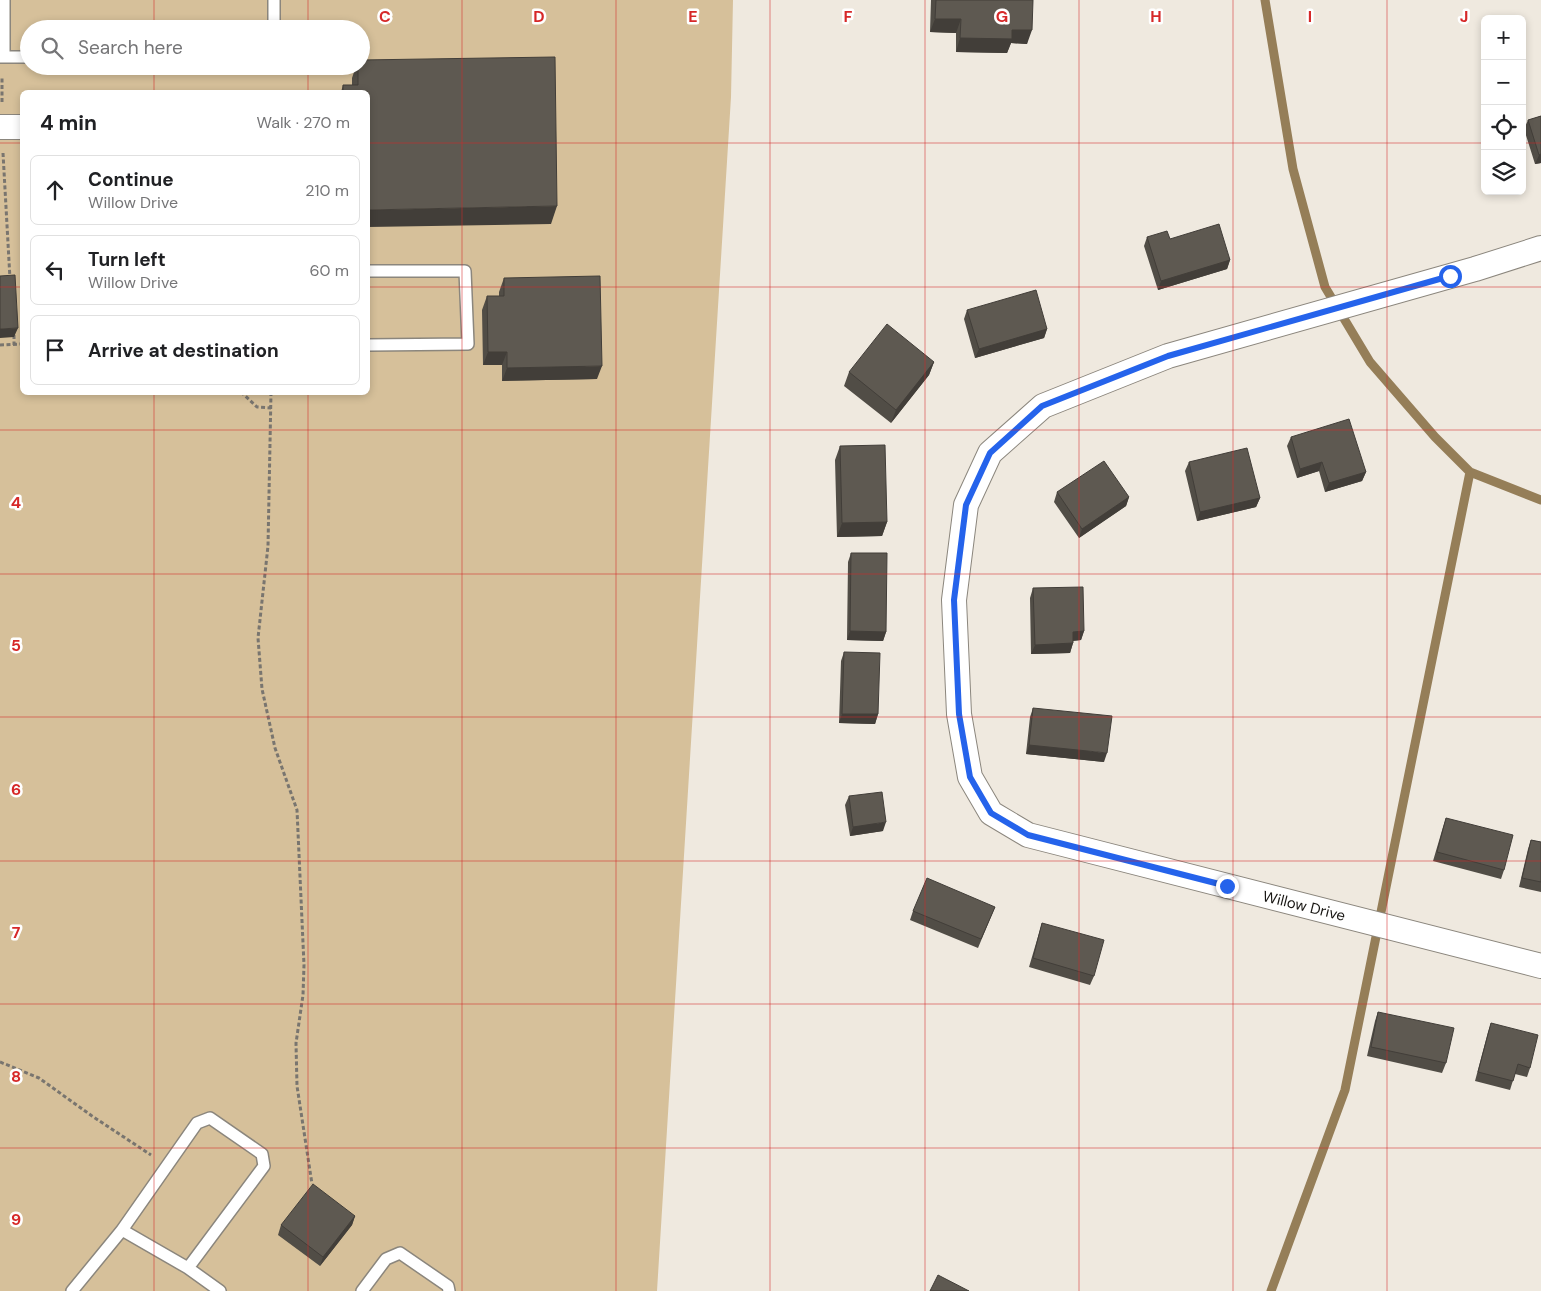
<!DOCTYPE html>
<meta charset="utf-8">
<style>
:root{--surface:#fff;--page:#f2f2f2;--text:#202124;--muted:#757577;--line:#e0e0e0}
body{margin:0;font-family:"DM Sans",sans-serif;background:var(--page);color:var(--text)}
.controls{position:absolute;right:15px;top:15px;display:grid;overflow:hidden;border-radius:8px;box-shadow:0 2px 8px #0003}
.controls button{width:45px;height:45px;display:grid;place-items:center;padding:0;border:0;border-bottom:1px solid var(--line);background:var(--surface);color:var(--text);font:25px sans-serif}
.stop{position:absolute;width:15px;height:15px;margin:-11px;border:4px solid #2563eb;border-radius:50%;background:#fff}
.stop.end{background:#2563eb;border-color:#fff;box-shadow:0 1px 5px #0008}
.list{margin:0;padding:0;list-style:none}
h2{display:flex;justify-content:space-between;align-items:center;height:65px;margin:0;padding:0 20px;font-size:21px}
h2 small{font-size:16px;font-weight:400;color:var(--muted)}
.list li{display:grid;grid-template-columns:32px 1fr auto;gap:15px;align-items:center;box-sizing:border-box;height:70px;margin:0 10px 10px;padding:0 10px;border:1px solid var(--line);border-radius:8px}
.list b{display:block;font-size:19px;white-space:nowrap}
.list p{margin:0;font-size:16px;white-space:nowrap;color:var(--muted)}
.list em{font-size:16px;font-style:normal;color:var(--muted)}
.icon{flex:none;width:28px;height:28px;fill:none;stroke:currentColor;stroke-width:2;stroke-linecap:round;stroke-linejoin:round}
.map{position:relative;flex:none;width:1541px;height:1291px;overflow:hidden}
.search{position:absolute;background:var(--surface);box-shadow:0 2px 8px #0003;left:20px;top:20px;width:350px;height:55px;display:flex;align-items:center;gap:12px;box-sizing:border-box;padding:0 18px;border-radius:28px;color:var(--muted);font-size:19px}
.panel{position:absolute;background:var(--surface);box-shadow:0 2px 8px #0003;left:20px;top:90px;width:350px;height:305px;border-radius:8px}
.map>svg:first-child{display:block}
.park{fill:#d6c09a;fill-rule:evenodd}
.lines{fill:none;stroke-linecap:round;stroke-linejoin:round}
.stream{stroke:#957e58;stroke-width:9}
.service-casing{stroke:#8b867d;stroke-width:14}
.minor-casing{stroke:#8b867d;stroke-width:26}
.path{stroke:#79756f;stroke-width:3;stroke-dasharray:4 2.5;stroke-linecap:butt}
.service{stroke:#fff;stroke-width:11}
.minor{stroke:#fff;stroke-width:24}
.wall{fill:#514d46}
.shaded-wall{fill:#423e39}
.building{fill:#5e5951;stroke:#423e39}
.route{stroke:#2563eb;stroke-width:6}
.grid{fill:none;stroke:#d62828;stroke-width:1;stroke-opacity:0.55}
.labels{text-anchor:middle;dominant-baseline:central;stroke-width:5;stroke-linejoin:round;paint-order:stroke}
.street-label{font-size:15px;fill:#181613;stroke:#fff}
.grid-label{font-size:16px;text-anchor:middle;font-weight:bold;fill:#d62828;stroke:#fff;stroke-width:5;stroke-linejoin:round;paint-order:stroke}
</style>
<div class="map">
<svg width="1541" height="1291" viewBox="0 0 1541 1291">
<rect width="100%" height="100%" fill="#efe9df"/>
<!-- park -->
<path class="park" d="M0 0H733L731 97 657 1291H0ZM29 29H361V66H29ZM22 92H368V392H22Z"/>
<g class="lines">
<!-- stream -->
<path class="stream" d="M1265 0 1293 169 1325 287 1370 362 1435 437 1470 472 1541 500
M1271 1291 1345 1090 1470 472"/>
<defs>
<path id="service" d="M274 29V0
M0 57H29
M4 57V0
M368 271H465L468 344 368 345
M122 1230 197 1123 210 1118 262 1154 264 1166 188 1268
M72 1291 122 1230 188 1268 220 1291
M362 1291 386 1259 400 1253 448 1286 449 1291"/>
<path id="minor" d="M0 127H22
M1541 248 1475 269 1168 356 1043 406 990 453 966 505 954 600 959 714 970 777 991 813 1028 835 1541 966"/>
</defs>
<!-- service casing -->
<use href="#service" class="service-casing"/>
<!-- minor casing -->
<use href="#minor" class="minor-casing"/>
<!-- path -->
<path class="path" d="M2 102V76
M3 153 10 279
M14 335V345
M0 345 22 344
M241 392 257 407 271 408
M271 392 268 546 258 638 262 689 275 748 297 810 304 965 303 995 296 1043 297 1086 312 1184
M0 1062 39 1078 92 1116 151 1155"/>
<!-- service -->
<use href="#service" class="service"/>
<!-- minor -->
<use href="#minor" class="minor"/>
</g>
<!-- wall -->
<path class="wall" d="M931 0H1033L1027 44 1011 43 1007 53 956 52V33L930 32Z
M356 66H361L551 224 368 92H341L343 85H352V78Z
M1541 116V163L1535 164 1524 129 1528 120Z
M1147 237 1170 239 1230 260 1227 269 1158 290 1144 246Z
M504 278 597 379 502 381V365H483L482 310 487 296H499V292Z
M967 310 1047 329 1044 338 975 358 964 319Z
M934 362 929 375 891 423 844 386 849 372Z
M1291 437 1366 472 1362 481 1325 492 1319 471 1297 478 1287 446Z
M840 446 887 522 882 536 837 537 835 460Z
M1189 462 1260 498 1256 507 1197 521 1185 471Z
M1057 492 1129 497 1126 506 1079 538 1054 502Z
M851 553 886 632 883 641 847 640 848 562Z
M1033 588 1084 631 1081 640 1073 641V643L1070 653 1031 654 1030 598Z
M844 652 878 714 875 724 839 723 841 661Z
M1033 708 1104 762 1026 754 1030 717Z
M849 796 883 831 850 836 845 805Z
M1446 818 1504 870 1501 879 1433 861 1443 827Z
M1531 840 1541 842V892L1519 887 1528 849Z
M995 907 978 948 910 920 913 911Z
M1042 923 1094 976 1090 985 1029 967Z
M1378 1012 1446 1063 1442 1073 1367 1056 1375 1021Z
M1491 1023 1530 1068 1527 1077 1515 1074 1510 1090 1475 1081 1488 1032Z
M355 1216 352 1225 320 1266 278 1235 281 1225Z"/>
<!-- shaded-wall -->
<path class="shaded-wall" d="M935 19H961L956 33 930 32Z
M1012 30H1032L1027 44 1011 43 1007 53 956 52 960 38Z
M1541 154V163L1535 164 1539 155Z
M557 206 551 224 368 227V210Z
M1230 260 1227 269 1158 290 1161 281Z
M18 328 14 337 0 338V329Z
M1047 329 1044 338 975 358 979 349Z
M488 352H507L502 365H483Z
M934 362 929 375 891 423 896 410Z
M602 366 597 379 502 381 507 368Z
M1322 462 1319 471 1297 478 1300 469Z
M1366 472 1362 481 1325 492 1329 483Z
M1129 497 1126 506 1079 538 1082 529Z
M1260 498 1256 507 1197 521 1200 512Z
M887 522 882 536 837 537 842 523Z
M850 631 886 632 883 641 847 640Z
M1084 631 1081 640 1070 641 1073 632Z
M1073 643 1070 653 1031 654 1035 645Z
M842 714H878L875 724 839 723Z
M1029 745 1107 753 1104 762 1026 754Z
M886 822 883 831 850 836 853 827Z
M355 1216 352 1225 320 1266 323 1257Z"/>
<!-- building -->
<path class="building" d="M936 0H1033L1032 30H1012V39L960 38 961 19H935Z
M555 57 557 206 368 210V92H343V85H358V66H361V60Z
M1541 116V154L1539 155 1528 120Z
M1219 224 1230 260 1161 281 1147 237 1167 231 1170 239Z
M15 275 18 328 0 329V276Z
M600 276 602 366 507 368V352H488L487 296H504V278Z
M1036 290 1047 329 979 349 967 310Z
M887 324 934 362 896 410 849 372Z
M1349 419 1366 472 1329 483 1322 462 1300 469 1291 437Z
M885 445 887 522 842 523 840 446Z
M1247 448 1260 498 1200 512 1189 462Z
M1104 461 1129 497 1082 529 1057 492Z
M851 553H887L886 632 850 631Z
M1083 587 1084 631 1073 632V643L1035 645 1033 588Z
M844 652 880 653 878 714H842Z
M1033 708 1112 716 1107 753 1029 745Z
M882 792 886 822 853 827 849 796Z
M1446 818 1513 835 1504 870 1437 852Z
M1531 840 1541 842V882L1522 878Z
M927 878 995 907 981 939 913 911Z
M1042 923 1104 940 1094 976 1033 958Z
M1378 1012 1454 1028 1446 1063 1371 1047Z
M1491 1023 1538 1035 1530 1068 1518 1064 1513 1081 1478 1072Z
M313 1184 355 1216 323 1257 281 1225Z
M938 1275 969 1291H930Z"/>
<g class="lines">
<!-- route -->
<path class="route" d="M1227 886 1028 835 991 813 970 777 959 714 954 600 966 505 990 453 1042 406 1168 356 1450 276"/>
</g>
<!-- grid -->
<path class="grid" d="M154 0V29M308 0V29M462 0V1291M616 0V1291M770 0V1291M925 0V1291M1079 0V1291M1233 0V1291M1387 0V1291M154 66V92M308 66V92M0 143H22M368 143H1485M1522 143H1541M0 287H22M368 287H1541M154 392V1291M308 392V1291M0 430H1541M0 574H1541M0 717H1541M0 861H1541M0 1004H1541M0 1148H1541"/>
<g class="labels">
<!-- street labels -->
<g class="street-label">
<text transform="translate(1304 906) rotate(14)">Willow Drive</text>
</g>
</g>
<g class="grid-label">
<text x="385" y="22">C</text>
<text x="539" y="22">D</text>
<text x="693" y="22">E</text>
<text x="848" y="22">F</text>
<text x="1002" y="22">G</text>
<text x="1156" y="22">H</text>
<text x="1310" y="22">I</text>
<text x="1464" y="22">J</text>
<text x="16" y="508">4</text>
<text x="16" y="651">5</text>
<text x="16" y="795">6</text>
<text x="16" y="938">7</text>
<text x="16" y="1082">8</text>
<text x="16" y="1225">9</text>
</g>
</svg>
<div class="controls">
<button>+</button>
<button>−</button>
<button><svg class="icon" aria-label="locate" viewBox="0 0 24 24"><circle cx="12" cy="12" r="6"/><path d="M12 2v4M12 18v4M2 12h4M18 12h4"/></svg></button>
<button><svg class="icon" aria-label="layers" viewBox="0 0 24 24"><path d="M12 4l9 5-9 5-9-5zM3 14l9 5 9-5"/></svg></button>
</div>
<div class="stop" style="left:1450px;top:276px"></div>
<div class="stop end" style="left:1227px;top:886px"></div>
<div class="search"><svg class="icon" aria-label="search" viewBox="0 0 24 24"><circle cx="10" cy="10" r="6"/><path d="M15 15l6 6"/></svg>Search here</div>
<section class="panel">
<h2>4 min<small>Walk · 270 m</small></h2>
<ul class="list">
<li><svg class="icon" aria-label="ahead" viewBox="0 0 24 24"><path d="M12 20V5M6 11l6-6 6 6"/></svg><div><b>Continue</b><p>Willow Drive</p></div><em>210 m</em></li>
<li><svg class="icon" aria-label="left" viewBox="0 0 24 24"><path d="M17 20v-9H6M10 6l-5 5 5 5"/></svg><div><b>Turn left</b><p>Willow Drive</p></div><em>60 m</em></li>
<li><svg class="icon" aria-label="arrive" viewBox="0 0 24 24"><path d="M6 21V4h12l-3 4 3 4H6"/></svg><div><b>Arrive at destination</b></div></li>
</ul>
</section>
</div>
